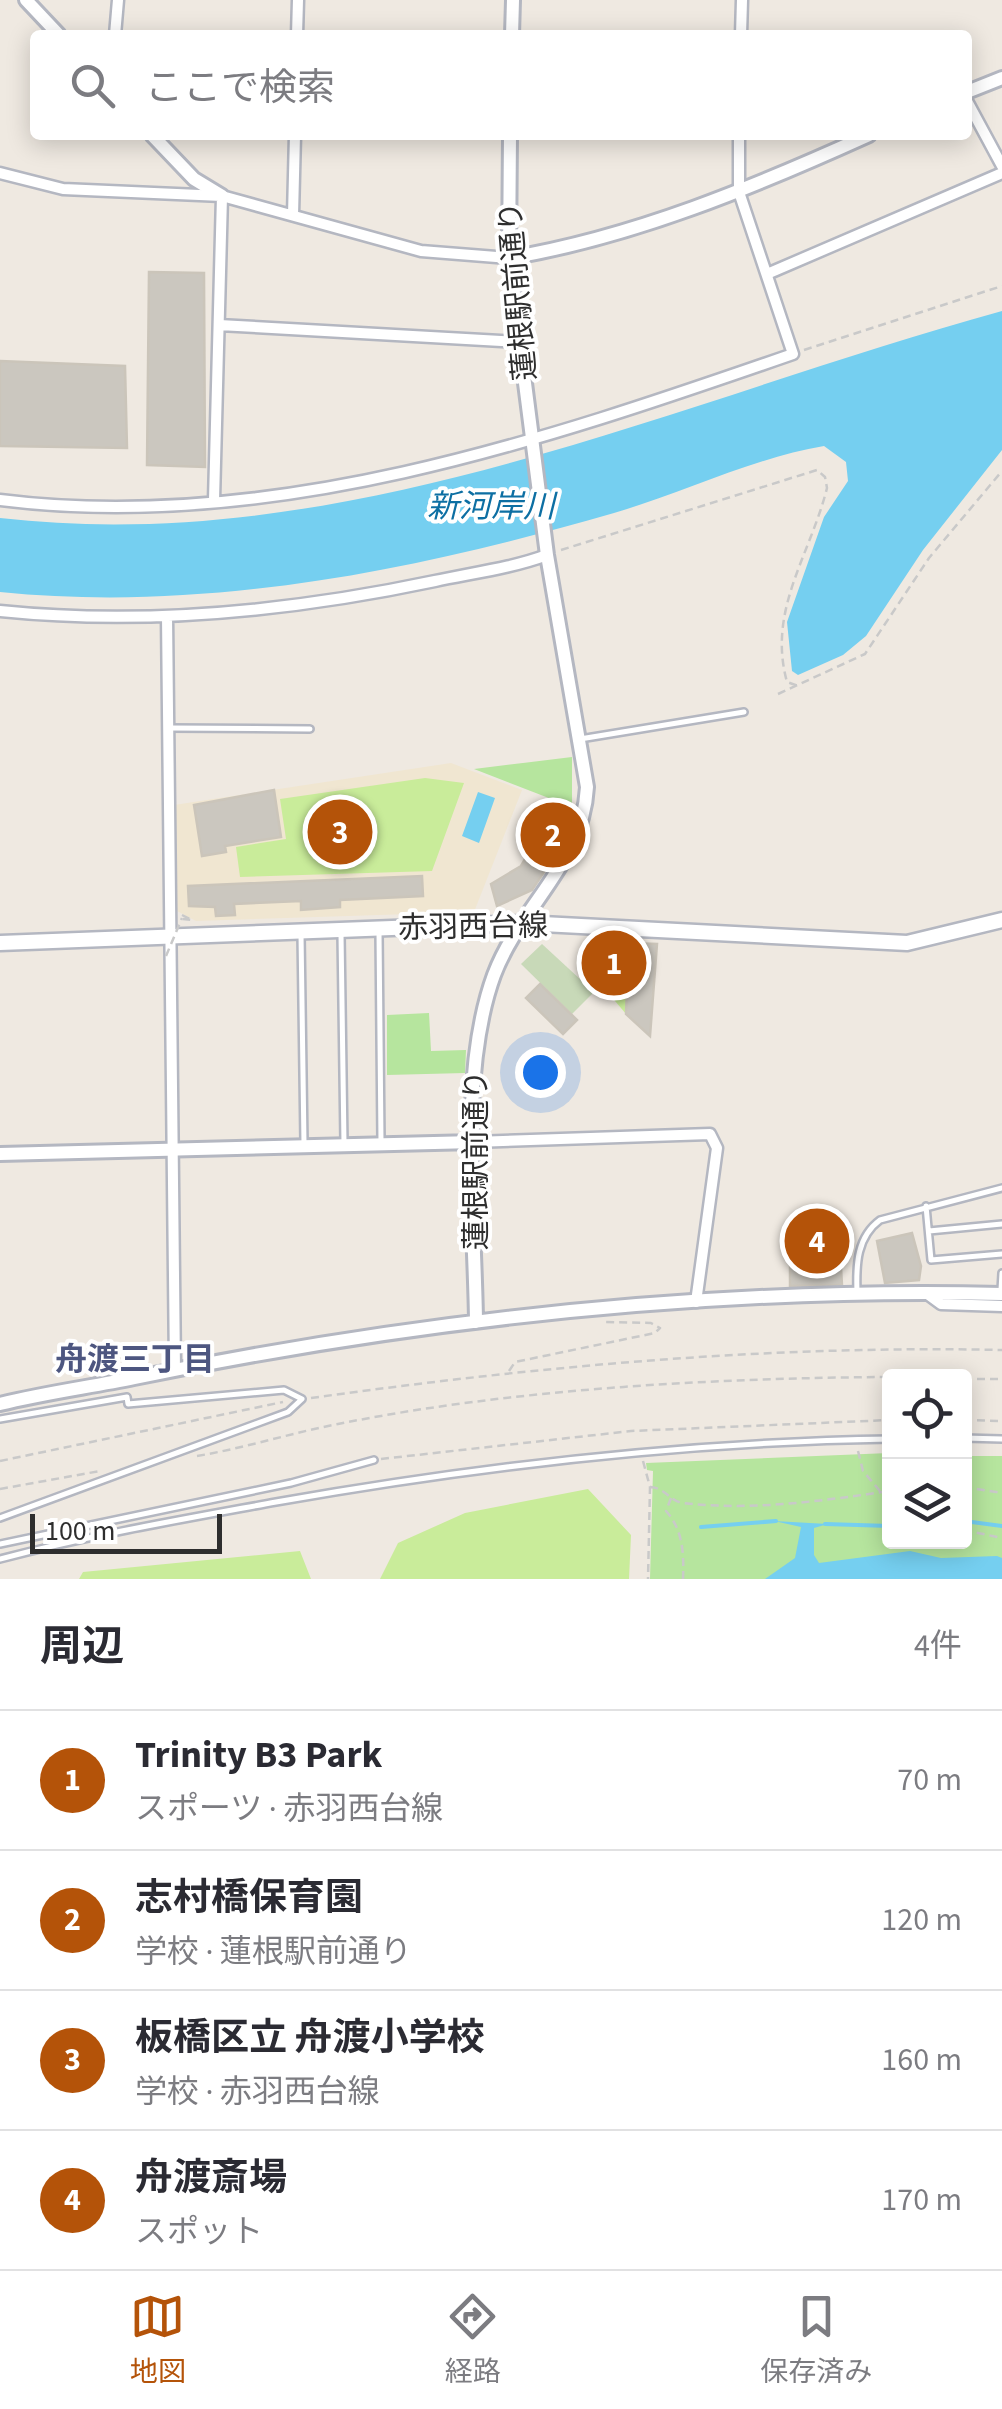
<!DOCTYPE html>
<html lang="ja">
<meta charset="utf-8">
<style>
:root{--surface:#fff;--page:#f2f2f3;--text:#2b2b33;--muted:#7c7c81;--line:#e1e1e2;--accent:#b45309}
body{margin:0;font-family:"Source Sans 3","Noto Sans JP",sans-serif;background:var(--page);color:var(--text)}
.controls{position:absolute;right:30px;bottom:30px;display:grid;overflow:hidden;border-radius:10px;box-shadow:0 5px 25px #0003}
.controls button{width:90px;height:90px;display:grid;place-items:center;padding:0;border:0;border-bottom:2px solid var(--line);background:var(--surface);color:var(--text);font:50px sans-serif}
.scale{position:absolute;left:30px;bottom:25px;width:192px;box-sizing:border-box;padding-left:10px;border:5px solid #2e2e2e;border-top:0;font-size:28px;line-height:35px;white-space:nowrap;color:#2e2e2e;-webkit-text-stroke:8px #fff;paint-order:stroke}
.you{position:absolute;left:540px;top:1072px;width:35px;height:35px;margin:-25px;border:8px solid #fff;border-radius:50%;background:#1a73e8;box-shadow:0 0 0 15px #1a73e833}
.badge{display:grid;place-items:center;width:65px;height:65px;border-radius:50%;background:var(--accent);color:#fff;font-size:32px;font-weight:700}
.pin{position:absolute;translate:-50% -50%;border:5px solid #fff;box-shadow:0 2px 10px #0006}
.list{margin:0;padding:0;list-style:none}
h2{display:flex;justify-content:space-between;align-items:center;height:130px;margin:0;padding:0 40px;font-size:42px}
h2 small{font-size:32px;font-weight:400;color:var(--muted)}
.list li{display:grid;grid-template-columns:65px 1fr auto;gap:30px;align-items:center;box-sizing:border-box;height:140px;padding:0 40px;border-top:2px solid var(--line)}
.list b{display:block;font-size:38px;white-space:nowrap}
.list p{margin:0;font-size:32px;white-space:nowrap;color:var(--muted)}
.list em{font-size:32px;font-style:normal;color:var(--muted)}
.icon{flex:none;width:55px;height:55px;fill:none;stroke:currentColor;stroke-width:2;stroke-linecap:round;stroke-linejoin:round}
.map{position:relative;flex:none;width:1002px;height:1579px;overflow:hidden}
.search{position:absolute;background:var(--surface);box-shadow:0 5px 25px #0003;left:30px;right:30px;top:30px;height:110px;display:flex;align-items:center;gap:25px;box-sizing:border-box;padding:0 35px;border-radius:10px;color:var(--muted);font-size:38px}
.sheet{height:690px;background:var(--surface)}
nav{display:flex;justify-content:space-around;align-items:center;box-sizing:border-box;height:140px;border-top:2px solid var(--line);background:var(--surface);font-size:28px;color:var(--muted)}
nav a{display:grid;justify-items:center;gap:5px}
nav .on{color:var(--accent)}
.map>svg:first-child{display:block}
.education{fill:#f0e6d1}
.green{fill:#b6e59e}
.cemetery{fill:#c8d9b8}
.pitch{fill:#c9ec9a}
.water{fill:#75cff0}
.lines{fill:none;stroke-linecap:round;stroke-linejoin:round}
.stream{stroke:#75cff0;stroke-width:4}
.building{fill:#cbc7bf;stroke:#cbc5ba;stroke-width:2.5}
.service-casing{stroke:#b4b7c1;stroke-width:10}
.minor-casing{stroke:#b4b7c1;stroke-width:15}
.tertiary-casing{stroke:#b4b7c1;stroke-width:18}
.secondary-casing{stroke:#b4b7c1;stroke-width:19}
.path{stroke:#c9c9c9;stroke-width:2.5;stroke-dasharray:8 5;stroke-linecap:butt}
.service{stroke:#fff;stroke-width:5}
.minor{stroke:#fff;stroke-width:10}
.tertiary{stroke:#fff;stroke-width:12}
.secondary{stroke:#fff;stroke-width:14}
.path-bridge{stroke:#c9c9c9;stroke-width:2.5;stroke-dasharray:8 5;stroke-linecap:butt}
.labels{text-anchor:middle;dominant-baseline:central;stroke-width:8;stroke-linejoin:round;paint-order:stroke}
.street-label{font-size:30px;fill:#2e2e2e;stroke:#fff}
.water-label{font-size:32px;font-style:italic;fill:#0d6fa3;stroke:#fff}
.neighbourhood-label{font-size:32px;font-weight:bold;fill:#4d5680;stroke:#fff}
</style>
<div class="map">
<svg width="1002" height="1579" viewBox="0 0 1002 1579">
<rect width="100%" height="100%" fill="#efe9e1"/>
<!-- education -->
<path class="education" d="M451 763 522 790 474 912 196 921 177 911 174 805Z"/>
<!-- green -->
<path class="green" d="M572 757V807L474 769Z
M429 1013 431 1051 466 1050 465 1073 387 1075V1015Z
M889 1453 890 1542H964L965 1456H1002V1579H650L653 1471 647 1470 646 1463Z"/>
<!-- cemetery -->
<path class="cemetery" d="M542 944 594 992 572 1014 521 964Z"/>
<!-- pitch -->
<path class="pitch" d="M425 778 464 783 432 871 240 877 236 847 286 839 280 799Z
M602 943H629L626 1014 599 982Z
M588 1489 631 1535 629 1579H380L398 1543 465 1513Z
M300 1551 311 1579H79L83 1572Z"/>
<!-- water -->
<path class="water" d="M1002 311V450L923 550 866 636 843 655 798 675 792 671 787 622 824 517 848 481 846 462 824 446C753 458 683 493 614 513 416 570 207 613 0 592V518C349 558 674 401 1002 311Z
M478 792 495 798 479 843 462 836Z
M774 1521 828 1524 814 1528V1555L819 1563 910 1551 941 1558 997 1556 1002 1558V1579H765L795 1558 801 1527Z"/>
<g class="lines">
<!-- stream -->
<path class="stream" d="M964 1521 1002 1526
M825 1524 890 1526
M701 1527 776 1521"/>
</g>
<!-- building -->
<path class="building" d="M149 272 204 273 205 467 147 465Z
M0 361 125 366 127 448 0 446Z
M274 790 281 837 225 846 226 852 202 856 194 805Z
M549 818 567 830 554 857 532 890 497 906 491 884 521 866Z
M422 876 423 896 340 900V907L301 910V901L234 904 235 915 216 916 215 907 189 906 188 886Z
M629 943 657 944 650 1036 626 1014Z
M540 984 577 1020 563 1034 526 998Z
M796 1216H838L842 1285 790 1286V1266H796Z
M912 1233 921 1266 919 1280 885 1283 877 1241Z"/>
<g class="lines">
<defs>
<path id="service" d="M169 728 310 729
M580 739 744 712
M379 932 381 1141
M301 934 304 1143
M341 934 344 1143
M926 1206 931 1260 1002 1254
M929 1231 1002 1224
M1001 1290 1002 1273
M857 1292C856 1264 857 1237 880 1220L1002 1188
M0 1419 127 1397 128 1404 284 1390 302 1399 288 1412 0 1518
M964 1438 1002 1439
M0 1544 291 1483 374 1460
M0 1559C91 1535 184 1519 276 1502 480 1466 682 1442 890 1439"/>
<path id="minor" d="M115 35 118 0
M297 35 298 0
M741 35 742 0
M967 101 1002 166
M0 173 63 189 222 196 421 251 509 258
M293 215 295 135
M767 274 1002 173
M219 325 519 342
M0 500C270 534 542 441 793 354L739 192V135
M214 500 222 196
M0 611C145 626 293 611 435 581 472 573 512 568 547 555
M167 616 175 1370
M474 1142 710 1134 717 1148 696 1302
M926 1293 941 1304 1002 1306"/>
<path id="tertiary" d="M26 0 59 35
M512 35 513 0
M967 92 1002 78
M152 135 194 179 222 196
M509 258C634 237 754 187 869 135
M0 1154 474 1142
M476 1322C475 1217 458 1073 494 975 520 906 583 864 587 787L547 555 509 258 510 135
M0 1404C44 1393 90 1387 134 1378 418 1320 712 1287 1002 1294"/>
<path id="secondary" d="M0 943 523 923 907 943 1002 920"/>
</defs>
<!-- service casing -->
<use href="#service" class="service-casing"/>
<!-- minor casing -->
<use href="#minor" class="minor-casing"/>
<!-- tertiary casing -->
<use href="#tertiary" class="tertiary-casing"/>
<!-- secondary casing -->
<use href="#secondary" class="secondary-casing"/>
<!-- path -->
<path class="path" d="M804 350 1002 286
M561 550 817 470 825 477 827 488C810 556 767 610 787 682L798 686
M778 694 865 654 929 558 1002 471
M182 915 192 920 183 919
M509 1371 515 1362 655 1333 660 1328 651 1323 605 1322
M964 1379H1002
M311 1398C541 1366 769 1345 1002 1350
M964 1420 1002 1421
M858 1451 863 1471 880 1491
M197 1456C245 1448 291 1433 338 1424 512 1389 712 1378 890 1377
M381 1459 631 1431 890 1420
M0 1461 283 1402
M643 1461 650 1487 648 1579
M650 1487C666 1488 669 1501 683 1503 754 1511 820 1501 890 1491
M964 1487 1002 1493
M0 1489 100 1471
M671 1498 666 1511C683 1530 684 1553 683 1579
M964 1530 1002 1538
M906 1542V1546"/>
<!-- service -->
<use href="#service" class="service"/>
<!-- minor -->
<use href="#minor" class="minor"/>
<!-- tertiary -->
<use href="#tertiary" class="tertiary"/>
<!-- secondary -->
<use href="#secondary" class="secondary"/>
<!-- path-bridge -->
<path class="path-bridge" d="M166 956 182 918"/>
</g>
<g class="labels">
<!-- street labels -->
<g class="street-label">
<text transform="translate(518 291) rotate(-95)">蓮根駅前通り</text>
<text transform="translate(473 927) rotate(-1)">赤羽西台線</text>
<text transform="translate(476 1160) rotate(-90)">蓮根駅前通り</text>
</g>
<!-- water labels -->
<g class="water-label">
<text x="491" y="507">新河岸川</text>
</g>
<!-- neighbourhood labels -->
<g class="neighbourhood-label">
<text x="135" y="1360">舟渡三丁目</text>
</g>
</g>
</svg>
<div class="controls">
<button><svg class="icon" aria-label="locate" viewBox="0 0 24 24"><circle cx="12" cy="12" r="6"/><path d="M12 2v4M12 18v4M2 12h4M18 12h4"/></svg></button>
<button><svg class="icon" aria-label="layers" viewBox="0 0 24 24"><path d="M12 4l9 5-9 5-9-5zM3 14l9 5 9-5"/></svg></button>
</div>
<div class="scale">100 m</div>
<div class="you"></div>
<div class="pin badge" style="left:614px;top:963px">1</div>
<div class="pin badge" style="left:553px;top:835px">2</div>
<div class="pin badge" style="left:340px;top:832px">3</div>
<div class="pin badge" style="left:817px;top:1241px">4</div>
<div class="search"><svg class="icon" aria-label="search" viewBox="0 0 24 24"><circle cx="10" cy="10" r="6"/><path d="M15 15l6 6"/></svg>ここで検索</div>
</div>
<section class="sheet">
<h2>周辺<small>4件</small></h2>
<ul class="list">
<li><span class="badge">1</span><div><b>Trinity B3 Park</b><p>スポーツ · 赤羽西台線</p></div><em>70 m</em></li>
<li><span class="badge">2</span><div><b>志村橋保育園</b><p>学校 · 蓮根駅前通り</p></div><em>120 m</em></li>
<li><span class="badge">3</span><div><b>板橋区立 舟渡小学校</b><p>学校 · 赤羽西台線</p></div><em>160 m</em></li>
<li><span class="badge">4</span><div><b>舟渡斎場</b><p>スポット</p></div><em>170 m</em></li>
</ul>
</section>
<nav>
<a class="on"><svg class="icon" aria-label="map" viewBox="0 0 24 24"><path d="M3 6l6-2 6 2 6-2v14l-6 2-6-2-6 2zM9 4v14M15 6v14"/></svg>地図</a>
<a><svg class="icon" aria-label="directions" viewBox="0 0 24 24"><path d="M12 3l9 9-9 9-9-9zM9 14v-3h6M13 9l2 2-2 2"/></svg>経路</a>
<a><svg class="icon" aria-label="saved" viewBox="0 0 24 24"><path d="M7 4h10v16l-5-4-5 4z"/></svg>保存済み</a>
</nav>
